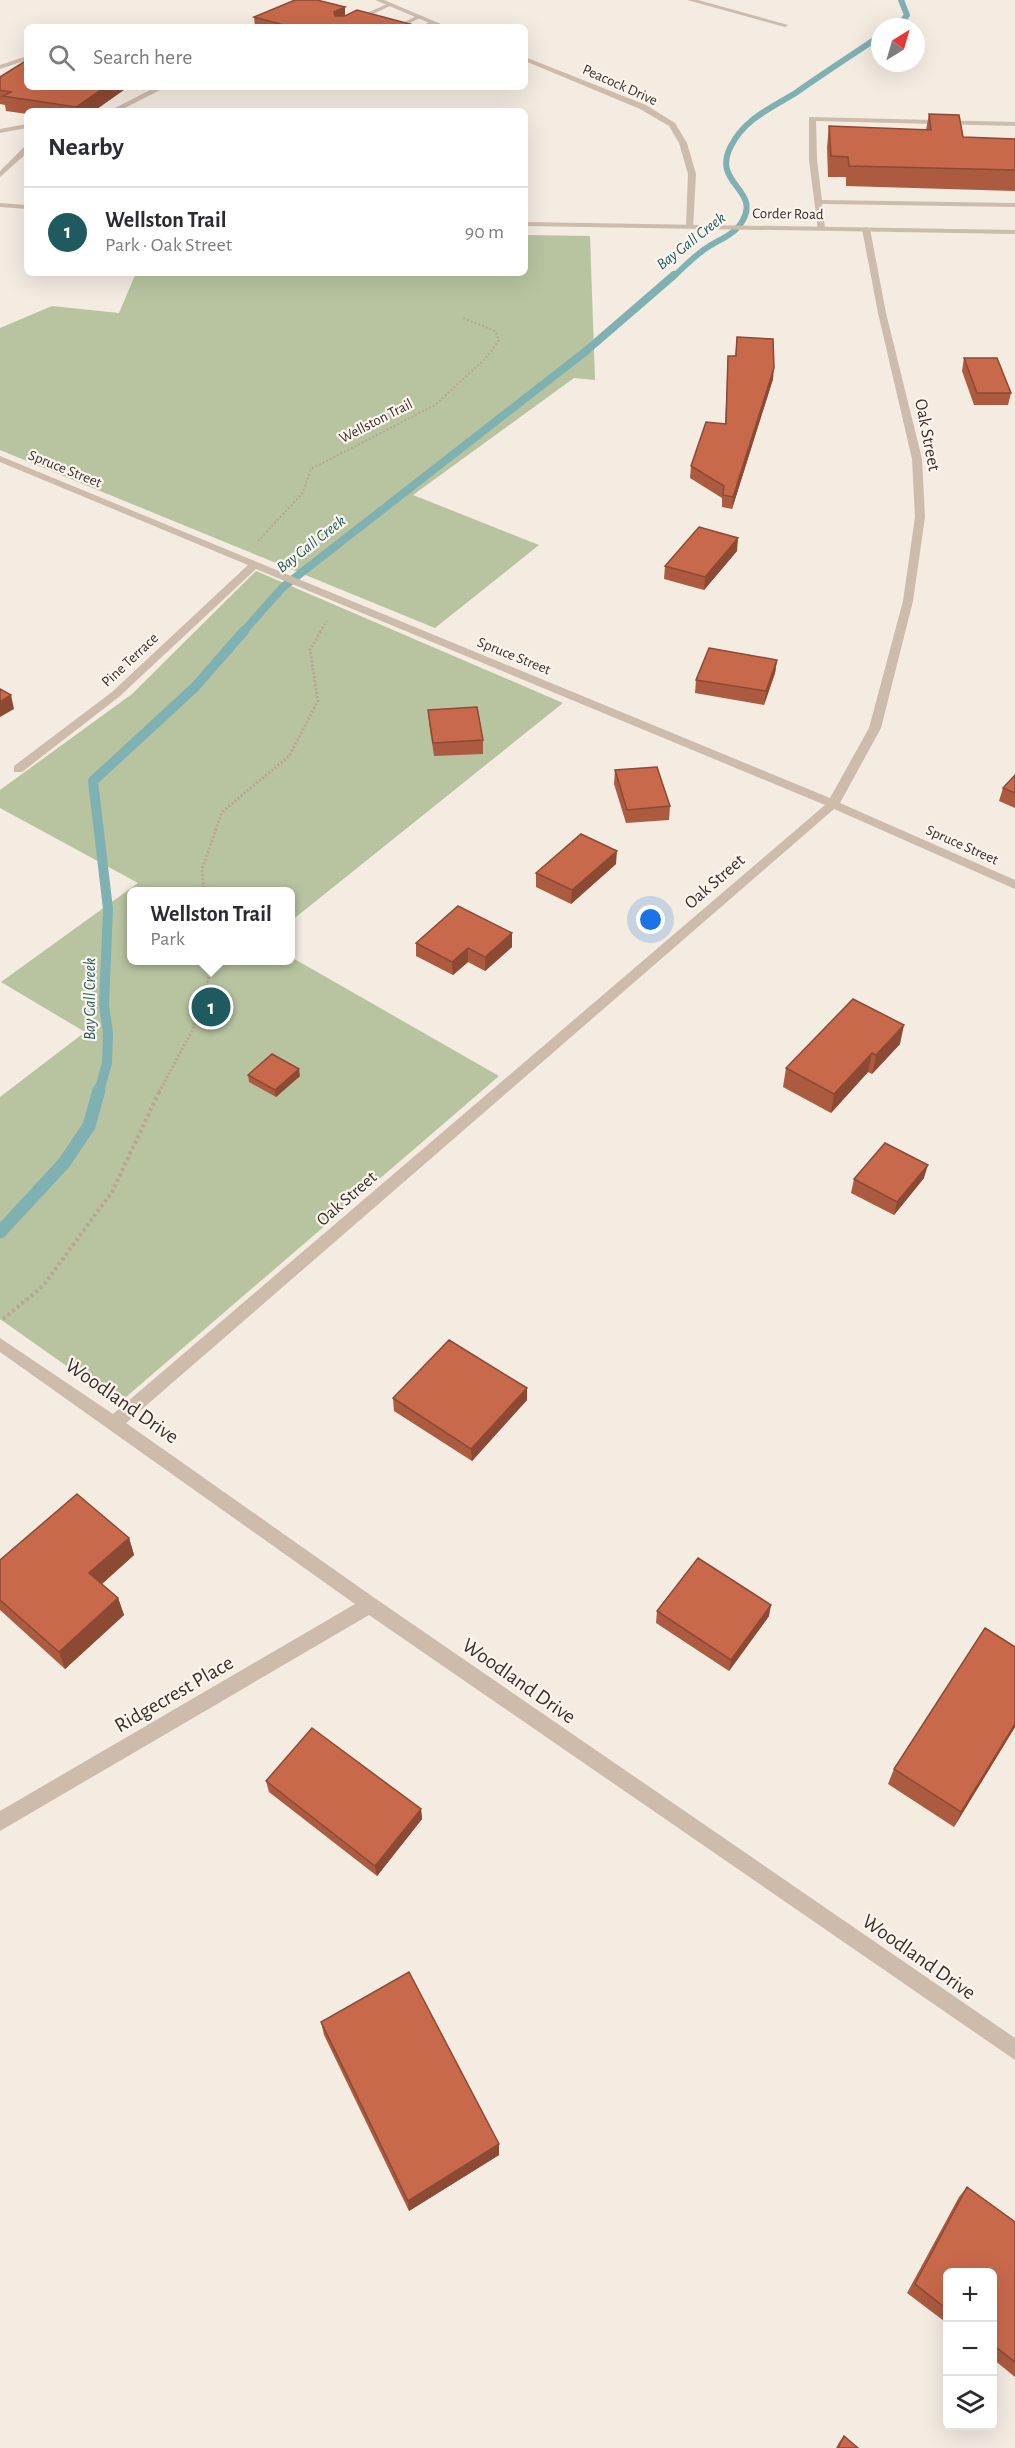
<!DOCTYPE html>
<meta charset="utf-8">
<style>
:root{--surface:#fff;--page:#f2f2f3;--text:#2b2b33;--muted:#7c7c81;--line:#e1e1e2;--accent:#1f5a5e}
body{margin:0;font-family:"Alegreya Sans",sans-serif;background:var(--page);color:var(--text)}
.controls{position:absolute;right:18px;bottom:18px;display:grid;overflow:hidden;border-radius:9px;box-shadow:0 6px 24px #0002}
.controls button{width:54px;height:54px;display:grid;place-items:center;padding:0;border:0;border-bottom:2px solid var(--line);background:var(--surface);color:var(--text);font:30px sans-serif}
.compass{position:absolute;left:871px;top:18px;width:54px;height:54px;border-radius:50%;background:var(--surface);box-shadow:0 6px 24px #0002;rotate:37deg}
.you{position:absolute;left:651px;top:920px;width:21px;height:21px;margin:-15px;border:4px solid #fff;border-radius:50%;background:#1a73e8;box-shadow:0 0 0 9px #1a73e833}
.badge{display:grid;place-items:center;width:39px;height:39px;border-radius:50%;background:var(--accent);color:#fff;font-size:20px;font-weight:700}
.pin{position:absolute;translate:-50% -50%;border:3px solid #fff;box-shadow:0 2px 6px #0006}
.popup{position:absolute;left:127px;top:887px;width:168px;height:78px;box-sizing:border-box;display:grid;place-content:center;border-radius:9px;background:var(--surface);filter:drop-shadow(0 2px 4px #0005);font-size:20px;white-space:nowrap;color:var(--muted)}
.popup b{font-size:22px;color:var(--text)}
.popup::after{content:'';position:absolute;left:50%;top:100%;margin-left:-12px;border:12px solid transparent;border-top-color:var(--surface)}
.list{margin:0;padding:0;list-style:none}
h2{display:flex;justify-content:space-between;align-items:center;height:78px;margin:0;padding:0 24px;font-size:26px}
h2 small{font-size:20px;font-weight:400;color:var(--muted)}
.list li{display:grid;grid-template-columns:39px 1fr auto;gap:18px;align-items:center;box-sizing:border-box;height:90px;padding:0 24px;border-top:2px solid var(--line)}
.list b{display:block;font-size:22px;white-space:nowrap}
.list p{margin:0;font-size:20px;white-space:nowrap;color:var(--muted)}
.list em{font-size:20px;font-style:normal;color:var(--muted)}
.icon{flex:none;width:33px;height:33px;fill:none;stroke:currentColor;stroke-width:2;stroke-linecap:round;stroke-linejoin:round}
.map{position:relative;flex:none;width:1015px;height:2448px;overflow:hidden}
.search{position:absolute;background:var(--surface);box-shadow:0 6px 24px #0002;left:24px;top:24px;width:504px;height:66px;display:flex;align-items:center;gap:15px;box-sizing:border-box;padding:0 21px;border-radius:9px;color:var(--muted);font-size:22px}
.panel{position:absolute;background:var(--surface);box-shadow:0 6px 24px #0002;left:24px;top:108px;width:504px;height:168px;border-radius:9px}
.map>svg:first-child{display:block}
.green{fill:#b8c4a0}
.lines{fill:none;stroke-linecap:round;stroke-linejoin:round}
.stream-far3{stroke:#7fb0b2;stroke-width:6}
.stream-far2{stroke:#7fb0b2;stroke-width:8}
.stream-far1{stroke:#7fb0b2;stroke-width:10}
.stream{stroke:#7fb0b2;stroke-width:13}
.path-far2{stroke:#b9a596;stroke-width:2;stroke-dasharray:2 2;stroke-linecap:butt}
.path-far1{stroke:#b9a596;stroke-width:3;stroke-dasharray:2 2;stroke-linecap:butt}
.path{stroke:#b9a596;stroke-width:4;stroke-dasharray:3 3;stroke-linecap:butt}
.service{fill:#cdbbac;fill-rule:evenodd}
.minor{fill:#cdbbac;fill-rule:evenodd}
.tertiary{fill:#cdbbac;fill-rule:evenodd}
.wall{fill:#ac5a40}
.shaded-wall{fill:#8c4a34}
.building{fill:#c8694b;stroke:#8c4a34;stroke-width:1.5}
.labels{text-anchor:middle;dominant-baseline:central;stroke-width:4.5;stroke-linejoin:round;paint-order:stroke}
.far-street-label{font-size:15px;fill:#3b302b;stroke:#fbf5ee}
.far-water-label{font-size:16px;font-style:italic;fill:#1f5a5e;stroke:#fbf5ee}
.street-label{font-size:18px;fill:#3b302b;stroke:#fbf5ee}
.near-street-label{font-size:21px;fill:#3b302b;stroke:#fbf5ee}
</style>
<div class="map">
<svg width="1015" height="2448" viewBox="0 0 1015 2448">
<rect width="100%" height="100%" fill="#f4ebe1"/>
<!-- green -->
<path class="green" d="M525 235 590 236 595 380 574 378 413 495 539 545 435 628 0 450V328L52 306 119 313 136 273H525Z
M256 571 563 703 291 921 290 892H132V960H290L291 957 499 1076 119 1403 0 1319V1097L85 1032 1 982 138 883 0 808V790L132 694Z"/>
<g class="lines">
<!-- stream-far3 -->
<path class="stream-far3" d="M898 27 907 15 901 0
M673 277C684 267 695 255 708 247 720 239 736 234 743 220 760 189 711 183 731 146 745 118 772 108 797 92 824 73 852 55 880 36"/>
<!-- stream-far2 -->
<path class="stream-far2" d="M243 632 283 587 586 351 674 275"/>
<!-- stream-far1 -->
<path class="stream-far1" d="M99 1092 107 1063 108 1033 104 1005 108 909 93 781 195 687 244 631"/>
<!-- stream -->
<path class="stream" d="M0 1232 64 1163 89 1126 99 1090"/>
<!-- path-far2 -->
<path class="path-far2" d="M258 541 302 494 311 469 435 405 486 358 499 340 495 331 463 318
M320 632 327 621"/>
<!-- path-far1 -->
<path class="path-far1" d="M204 892 202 869 222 812 289 756 318 701 310 650 321 631
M159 1092 193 1029 211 970 210 960"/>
<!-- path -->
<path class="path" d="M3 1319 43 1286 112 1192 160 1090"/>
<!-- service -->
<path class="service" d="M687 0H698L788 25 785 27Z
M387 4 392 5 345 27H336Z
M417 16 422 17 402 27H393Z
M434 21 436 24 418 27 419 26Z
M27 56V60L0 69V65Z
M156 87H166L119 111H109Z
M809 117 1015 122V126L816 121 817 160 822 200 1015 203V207L822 204 825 228 818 230 809 160Z
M27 124V128L0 133V129Z
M24 147H27V153L0 177V171Z"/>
<!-- minor -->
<path class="minor" d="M375 0H384L448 27H439Z
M525 57 646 105 675 123 687 143 696 174 693 228 686 226 688 174 679 143 669 126 640 109 525 61Z
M866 227 870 229 886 313 922 459 925 517 913 601 881 728 840 803 1015 880V889L834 809 126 1423 376 1599 1015 2038V2060L369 1615 0 1831V1811L355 1604 0 1352V1338L113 1414 825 805 256 569 120 696 22 772H14V766L112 692 248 565 0 462V456L830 798 869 728 903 601 915 517 912 459 878 313 862 229Z"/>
<!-- tertiary -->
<path class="tertiary" d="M0 203 27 205V209L0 207Z
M525 222 1015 230V234L525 226Z"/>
</g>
<!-- wall -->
<path class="wall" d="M345 16 421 27H255L254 17Z
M0 77 128 87 94 111H27V114L6 111 5 105 0 104Z
M929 114 963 137 1015 139V191L846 186V177H828L827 147 829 126 926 130Z
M737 337 773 379 732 509 722 507V498L690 478 691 466 725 424 728 356H735Z
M964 358 1011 393 1008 405H974L962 371Z
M737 551 704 590 664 579 665 566Z
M777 660 775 673 764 705 695 693 696 680Z
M428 710 483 740V754L434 756 429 723Z
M615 770 670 806 669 820 626 823 614 784Z
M1015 775V808L999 801 1003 788Z
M616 864 571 904 536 887V873Z
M416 943 512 947 485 971 468 962 453 975 416 956Z
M900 1044 872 1074 868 1072 831 1113 783 1087 786 1068Z
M248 1075 300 1076 276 1097 249 1082Z
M924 1178 894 1215 851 1193 854 1179Z
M527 1388V1400L472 1461 394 1411 393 1398Z
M129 1538 134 1555 102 1584 118 1598 124 1615 65 1669 0 1610V1560Z
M657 1611 769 1616 729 1671 656 1623Z
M1015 1647V1727L954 1827 888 1784 894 1769Z
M266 1781 421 1809 422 1819 377 1876 269 1792Z
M321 2022 499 2155 409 2211 324 2035Z
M967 2187 1015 2222V2377L993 2359V2272H948V2324L907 2293 959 2197Z
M844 2436 858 2448H836L840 2441Z"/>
<!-- shaded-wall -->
<path class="shaded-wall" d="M345 7V20L335 25 334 12Z
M105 87H128L94 111H76V107Z
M774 368 773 379 732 509 733 497Z
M738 538 737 551 704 590 705 577Z
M777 660 775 673 764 705 766 691Z
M11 695 14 709 0 717V702Z
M617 851 616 864 571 904 572 890Z
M512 933V947L485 971V957Z
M468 948V962L453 975 452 962Z
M904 1025 900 1044 872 1074 876 1055Z
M872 1053 868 1072 831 1113 834 1094Z
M299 1069 300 1076 276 1097 275 1090Z
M928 1165 924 1178 894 1215 897 1202Z
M527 1388V1400L472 1461 471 1449Z
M129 1538 134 1555 95 1590 89 1573Z
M118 1598 124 1615 65 1669 59 1652Z
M771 1605 769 1616 729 1671 731 1660Z
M1015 1724V1727L954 1827 961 1812Z
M421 1809 422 1819 377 1876 375 1866Z
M499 2144V2155L409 2211 408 2201Z"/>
<!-- building -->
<path class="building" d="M295 0H317L345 7 334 12 335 16H345L357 10 421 27H291L254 17Z
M27 60V87H105L76 107 3 96 11 92 0 90V77Z
M929 114 959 115 963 137 1015 139V170L849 166 848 157 831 156 829 126 931 130Z
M737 337 773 339 774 368 733 497 723 495 724 486 691 466 706 422 726 424 728 356H736Z
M964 358H997L1011 393H977Z
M699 527 738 538 705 577 665 566Z
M709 648 777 660 766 691 696 680Z
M0 689 11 695 0 702Z
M477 707 483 740 433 743 428 710Z
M657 767 670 806 627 810 615 770Z
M1015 775V793L1003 788Z
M581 834 617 851 572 890 536 873Z
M458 906 512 933 485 957 468 948 452 962 416 943Z
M853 999 904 1025 876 1055 872 1053 834 1094 786 1068Z
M272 1054 299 1069 275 1090 248 1075Z
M885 1143 928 1165 897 1202 854 1179Z
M449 1340 527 1388 471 1449 393 1398Z
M77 1494 129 1538 89 1573 118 1598 59 1652 0 1600V1560Z
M698 1558 771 1605 731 1660 657 1611Z
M985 1628 1015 1647V1724L961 1812 894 1769Z
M312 1728 421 1809 375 1866 266 1781Z
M409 1972 499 2144 408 2201 321 2022Z
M967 2187 1015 2222V2362L993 2345V2272H948V2310L915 2284Z
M844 2436 858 2448H838Z"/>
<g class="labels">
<!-- far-street labels -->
<g class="far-street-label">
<text transform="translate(620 85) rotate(24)">Peacock Drive</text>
<text transform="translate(788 214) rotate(1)">Corder Road</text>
<text transform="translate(376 421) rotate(-27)">Wellston Trail</text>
<text transform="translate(65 469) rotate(22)">Spruce Street</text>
<text transform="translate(514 656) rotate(22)">Spruce Street</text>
<text transform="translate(130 660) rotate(-43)">Pine Terrace</text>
<text transform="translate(962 845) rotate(24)">Spruce Street</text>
</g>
<!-- far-water labels -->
<g class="far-water-label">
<text transform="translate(691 241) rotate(-38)">Bay Gall Creek</text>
<text transform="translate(311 544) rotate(-38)">Bay Gall Creek</text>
<text transform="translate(90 999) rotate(-90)">Bay Gall Creek</text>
</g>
<!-- street labels -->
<g class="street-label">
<text transform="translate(927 435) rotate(79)">Oak Street</text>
<text transform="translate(715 882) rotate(-41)">Oak Street</text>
<text transform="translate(347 1199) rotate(-41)">Oak Street</text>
</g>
<!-- near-street labels -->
<g class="near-street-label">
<text transform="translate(122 1401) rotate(35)">Woodland Drive</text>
<text transform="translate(519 1681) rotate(35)">Woodland Drive</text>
<text transform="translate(174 1694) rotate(-30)">Ridgecrest Place</text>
<text transform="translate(919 1957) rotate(35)">Woodland Drive</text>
</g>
</g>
</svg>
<div class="controls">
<button>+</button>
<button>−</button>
<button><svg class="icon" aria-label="layers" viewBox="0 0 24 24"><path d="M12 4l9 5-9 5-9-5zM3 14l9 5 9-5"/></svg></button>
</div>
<svg class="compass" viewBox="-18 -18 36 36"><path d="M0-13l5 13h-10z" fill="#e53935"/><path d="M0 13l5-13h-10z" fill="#7c7c81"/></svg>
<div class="you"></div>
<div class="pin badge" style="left:211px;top:1007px">1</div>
<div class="popup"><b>Wellston Trail</b>Park</div>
<div class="search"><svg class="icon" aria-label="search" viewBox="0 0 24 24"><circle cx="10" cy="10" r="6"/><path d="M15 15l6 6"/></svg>Search here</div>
<section class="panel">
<h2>Nearby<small></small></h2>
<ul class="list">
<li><span class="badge">1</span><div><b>Wellston Trail</b><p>Park · Oak Street</p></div><em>90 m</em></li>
</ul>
</section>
</div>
